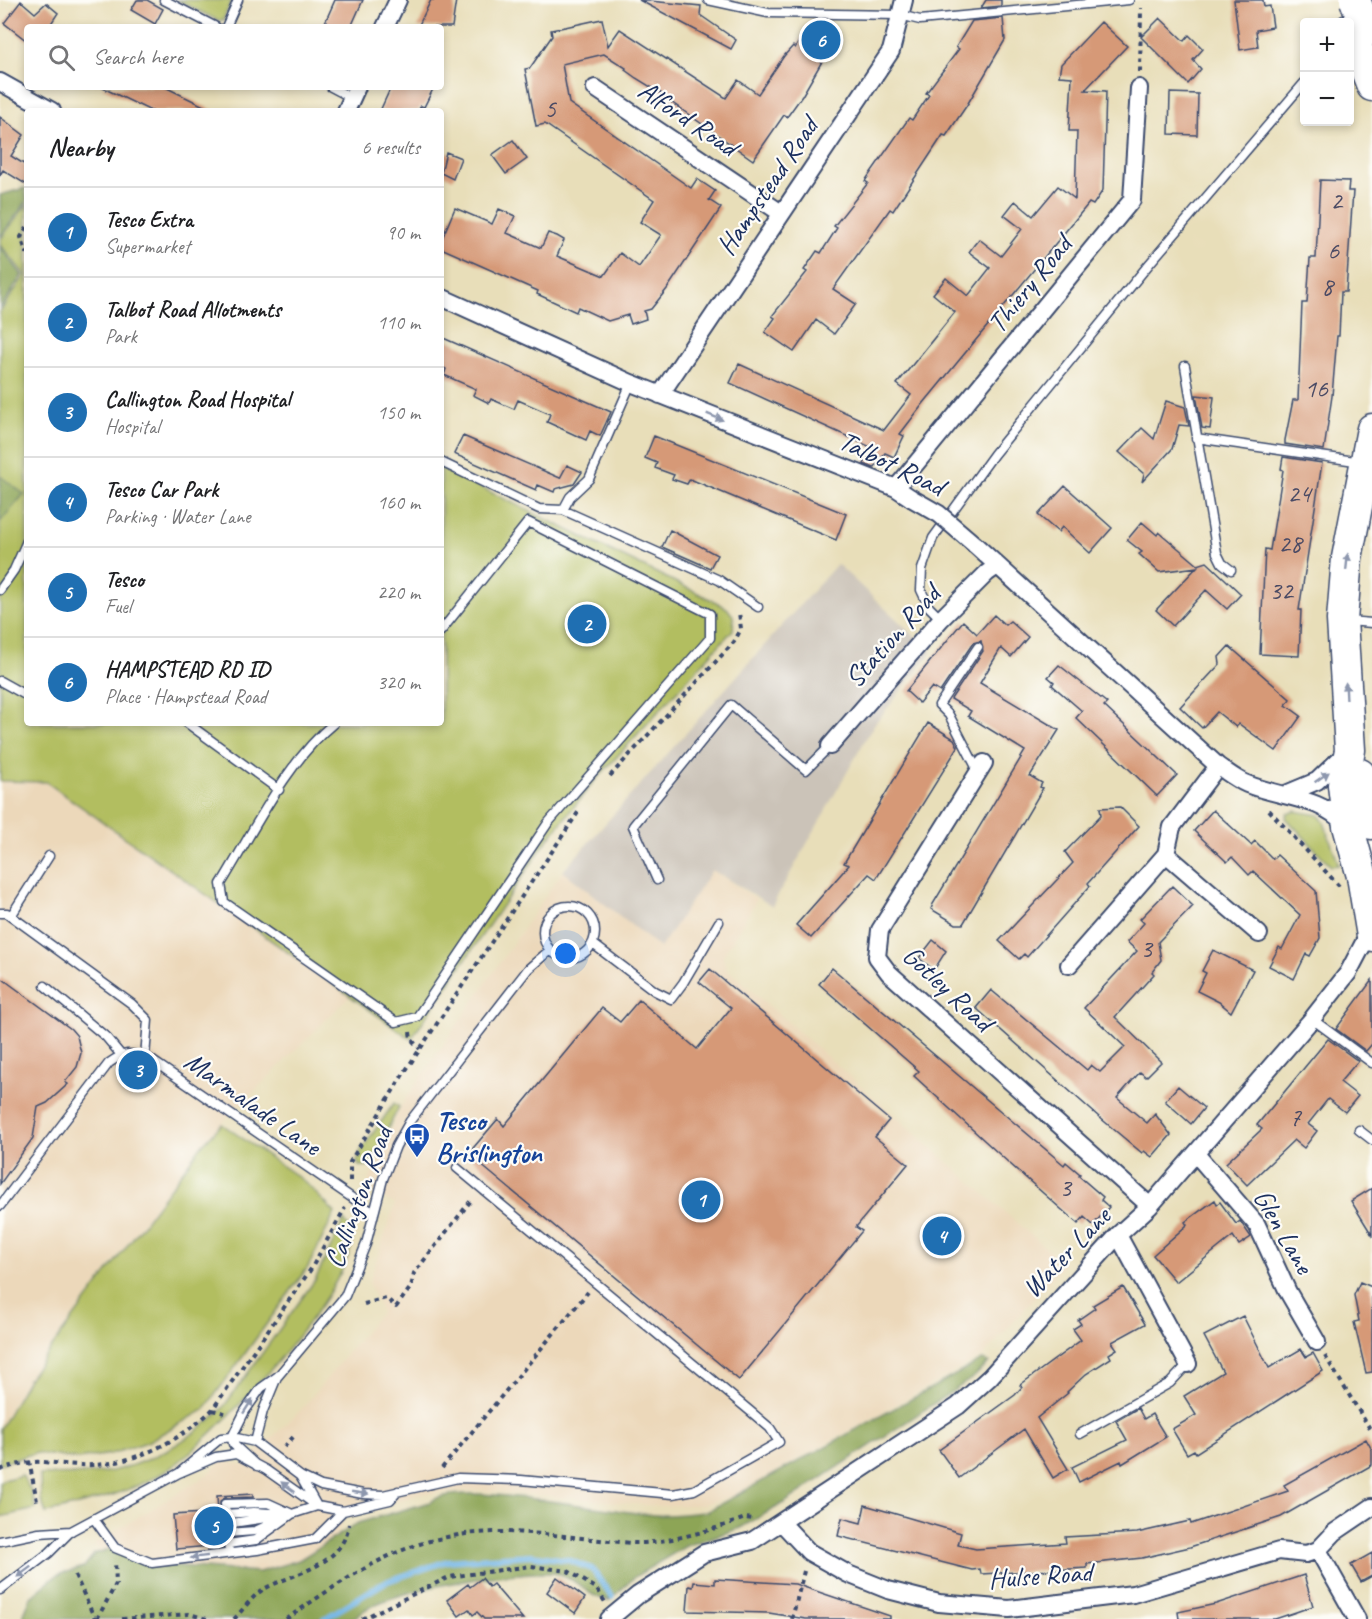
<!DOCTYPE html>
<meta charset="utf-8">
<style>
:root{--surface:#fff;--page:#f2f2f2;--text:#202124;--muted:#757577;--line:#e0e0e0;--accent:#1f6fb2}
body{margin:0;font-family:Caveat,sans-serif;background:var(--page);color:var(--text)}
.controls{position:absolute;right:18px;top:18px;display:grid;overflow:hidden;border-radius:6px;box-shadow:0 3px 9px #0003}
.controls button{width:54px;height:54px;display:grid;place-items:center;padding:0;border:0;border-bottom:2px solid var(--line);background:var(--surface);color:var(--text);font:30px sans-serif}
.you{position:absolute;left:566px;top:954px;width:21px;height:21px;margin:-15px;border:4px solid #fff;border-radius:50%;background:#1a73e8;box-shadow:0 0 0 9px #1a73e833}
.badge{display:grid;place-items:center;width:39px;height:39px;border-radius:50%;background:var(--accent);color:#fff;font-size:20px;font-weight:700}
.pin{position:absolute;translate:-50% -50%;border:3px solid #fff;box-shadow:0 2px 6px #0006}
.list{margin:0;padding:0;list-style:none}
h2{display:flex;justify-content:space-between;align-items:center;height:78px;margin:0;padding:0 24px;font-size:26px}
h2 small{font-size:20px;font-weight:400;color:var(--muted)}
.list li{display:grid;grid-template-columns:39px 1fr auto;gap:18px;align-items:center;box-sizing:border-box;height:90px;padding:0 24px;border-top:2px solid var(--line)}
.list b{display:block;font-size:22px;white-space:nowrap}
.list p{margin:0;font-size:20px;white-space:nowrap;color:var(--muted)}
.list em{font-size:20px;font-style:normal;color:var(--muted)}
.icon{flex:none;width:33px;height:33px;fill:none;stroke:currentColor;stroke-width:2;stroke-linecap:round;stroke-linejoin:round}
.map{position:relative;flex:none;width:1372px;height:1619px;overflow:hidden}
.search{position:absolute;background:var(--surface);box-shadow:0 3px 9px #0003;left:24px;top:24px;width:420px;height:66px;display:flex;align-items:center;gap:15px;box-sizing:border-box;padding:0 21px;border-radius:6px;color:var(--muted);font-size:22px}
.panel{position:absolute;background:var(--surface);box-shadow:0 3px 9px #0003;left:24px;top:108px;width:420px;height:618px;border-radius:6px}
.map>svg:first-child{display:block}
.built{fill:#ecd8ba}
.industrial{fill:#cbc3b8}
.green{fill:#b2be60;stroke:#66765f;stroke-width:1.5}
.forest{fill:#8da556;stroke:#546a5a;stroke-width:1.5}
.lines{fill:none;stroke-linecap:round;stroke-linejoin:round}
.stream{stroke:#6fb4e5;stroke-width:6}
.building{fill:#d69977}
.lane-casing{stroke:#3a496c;stroke-width:11}
.street-casing{stroke:#3a496c;stroke-width:20}
.highway-casing{stroke:#3a496c;stroke-width:33}
.path{stroke:#3a496c;stroke-width:4;stroke-dasharray:4.5 4.5;stroke-linecap:butt}
.lane{stroke:#fff;stroke-width:8}
.street{stroke:#fff;stroke-width:16}
.highway{stroke:#fff;stroke-width:30}
.street-bridge-casing{stroke:#3a496c;stroke-width:20;stroke-linecap:butt}
.highway-bridge-casing{stroke:#3a496c;stroke-width:33;stroke-linecap:butt}
.street-bridge{stroke:#fff;stroke-width:16}
.highway-bridge{stroke:#fff;stroke-width:30}
.oneway{fill:#8d97ae}
.labels{text-anchor:middle;dominant-baseline:central;stroke-width:4.5;stroke-linejoin:round;paint-order:stroke}
.number-label{font-size:26px;fill:#4a4a64}
.street-label{font-size:28px;fill:#1b2f5e;stroke:#fdfcf7}
.transit-label{font-size:28px;font-weight:bold;fill:#164399;stroke:#fdfcf7;text-anchor:start}
</style>
<div class="map">
<svg width="1372" height="1619" viewBox="0 0 1372 1619">
<rect width="100%" height="100%" fill="#fdfcf7"/>
<filter id="ink" filterUnits="userSpaceOnUse"><feTurbulence type="fractalNoise" baseFrequency=".0167" numOctaves="2"/><feDisplacementMap in="SourceGraphic" scale="12" xChannelSelector="R" yChannelSelector="G"/><feConvolveMatrix kernelMatrix="1 2 1 2 8 2 1 2 1" color-interpolation-filters="sRGB"/></filter>
<filter id="wash" filterUnits="userSpaceOnUse"><feTurbulence type="fractalNoise" baseFrequency=".008" numOctaves="4" result="noise"/><feDisplacementMap in="SourceGraphic" scale="24" xChannelSelector="R" yChannelSelector="G"/><feGaussianBlur stdDeviation="1.35" result="paint"/><feColorMatrix in="noise" values="0 0 0 0 0 0 0 0 0 0 0 0 0 0 0 0 0 1.4 0 .05"/><feComposite in="paint" operator="in"/></filter>
<g filter="url(#wash)">
<rect width="100%" height="100%" fill="#e8deb9"/>
<!-- built -->
<path class="built" d="M0 781 46 782 350 996 200 1145 27 1378 0 1425Z
M712 870 757 899 723 956 726 968 1064 1264 983 1356 732 1496 702 1505 659 1506 482 1490 420 1494 344 1517 335 1540 315 1558 239 1580 124 1573 94 1544 201 1479 223 1461 243 1465 302 1409 381 1312 369 1283 395 1204 366 1188 401 1106 563 871 660 947Z"/>
<!-- industrial -->
<path class="industrial" d="M837 564 932 652 873 726 772 906 712 870 660 948 563 871Z"/>
<!-- green -->
<path class="green" d="M177 0H232L223 20H217Z
M27 204V723H441V468L716 602 727 608 734 617 733 630 592 784 546 842 411 1039 46 782 0 781V312L25 275 0 244V240Z
M1295 811 1319 815 1324 822 1339 865 1331 866 1286 818 1287 814Z
M394 1103 399 1107 371 1162 368 1166H359L357 1161 361 1150Z
M222 1124 305 1182 335 1213 308 1267 204 1410 147 1442 111 1454 78 1459 35 1453 0 1464V1429L28 1379 202 1145Z
M344 1220C349 1227 353 1232 352 1241 346 1296 214 1440 166 1471 131 1493 86 1503 46 1513L41 1500 40 1475C56 1474 71 1475 87 1474 136 1472 188 1443 222 1409L315 1280Z
M22 1475 31 1491 36 1509 0 1517V1481Z"/>
<!-- forest -->
<path class="forest" d="M25 188 27 201 0 237V195Z
M0 246 22 275 0 309Z
M0 476 24 494 0 522Z
M982 1360 989 1362 974 1377 784 1503 740 1528 686 1546 636 1576 610 1600C588 1600 576 1575 553 1573 515 1570 376 1590 354 1619H24V1613L31 1597 57 1575 84 1567 94 1554 112 1548 152 1564 259 1572 299 1560 358 1523 430 1502C457 1479 613 1513 655 1515 672 1516 689 1513 706 1512Z"/>
<g class="lines">
<!-- stream -->
<path class="stream" d="M324 1619 385 1582 447 1561 530 1555 568 1560 592 1569 612 1597"/>
</g>
<g id="blocks">
<!-- building -->
<path class="building" d="M137 0H147L163 9 155 24 131 10Z
M335 0H363L351 27H323Z
M431 0H456L452 27H418Z
M639 0 701 6 700 15 736 40 731 49Z
M986 0H1001V6L981 8Z
M1234 0H1263L1264 7 1270 6 1273 27 1256 30 1258 47 1240 50Z
M21 1 35 13 46 3 58 13 50 25 52 27H27V41L4 23Z
M1003 18 1005 40 967 105 946 136 943 135 893 211 890 209 833 289 856 304 834 334 816 320 794 352 765 332 775 318 772 316 807 272 804 270 817 251 821 253 837 228 834 226 868 183 865 181 909 118 912 120 929 95 926 93 959 49 956 47 972 21Z
M1160 18 1184 41 1189 35 1203 49 1193 60 1201 69 1188 84 1141 37Z
M602 19 608 46 620 29 726 98 738 80 758 94 784 56 793 46 795 48 812 23 835 39 802 96 787 117 784 115 753 160 671 102 672 100 636 78 625 70 626 68 604 54 562 64 569 103 691 188 697 179 715 191 709 200 721 208 667 289 651 309 644 311 646 319 631 324 628 315 608 321 578 307 576 312 537 294 538 291 441 248V241L455 208 492 224 499 209 515 216 507 233 541 248 548 233 557 236 564 240 557 256 604 276 620 253 639 267 661 235 640 222 654 200 545 124 536 126 525 69 530 68 552 36 551 30Z
M1101 22 1127 46 1085 90 1106 91 1103 190 1093 205 1089 203 923 404 900 434 904 436 894 457 885 453 874 468 864 464 873 448 730 383 739 364 884 430 911 395 897 384 955 312 933 294 946 278 968 296 990 268 969 252 974 245 979 239 1001 256 1022 229 1004 215 1015 201 1033 216 1058 186 1075 199 1077 131H1069L1072 77 1059 76 1061 64Z
M101 87H165L214 111H151Z
M391 87H434L424 107 421 106 418 111H380Z
M1170 93 1198 94 1197 135 1169 134Z
M0 117 24 135 11 156 27 166V185L3 170 0 175Z
M513 140 527 159 506 174 492 155Z
M446 152 461 158 453 179 441 173Z
M1320 180 1349 181 1348 191H1353L1346 292H1341L1339 336H1337L1332 396 1324 450 1285 444V440L1293 400H1298L1302 303H1307L1310 258H1316Z
M441 337 611 412 600 436 590 431 586 440 547 422 550 414 518 400 514 409 491 399 489 403 473 395 476 389 444 375 446 369 441 366Z
M1196 395 1214 397 1210 429 1202 428Z
M1166 401 1185 407 1189 426 1179 425 1172 449 1142 482 1144 474 1119 452 1142 428 1154 439Z
M463 436 560 478 567 465 582 472 574 484 555 489 554 492 538 485 536 490 454 454Z
M654 436 846 514 836 540 690 479 687 484 672 479 674 475 655 468 657 463 645 458Z
M1283 457 1322 463 1299 610H1301L1299 656 1260 654 1265 549 1270 550 1283 470 1281 469Z
M1065 486 1112 528 1090 553 1062 527 1058 532 1038 515Z
M1142 522 1157 535 1159 532 1198 565 1207 562 1241 594 1227 609 1206 590 1173 626 1156 610 1197 567 1159 572 1139 554 1142 552 1127 540Z
M670 530 717 555 710 568 662 547Z
M994 615 1005 625 1010 621 1028 637 1011 657 1001 648 980 683 1059 730 1030 776 1042 783 1040 787 1043 788 963 924H956L931 909 933 904 1025 751 968 716 971 711 951 699 983 651 981 641 973 643 940 692 932 687 919 703 906 691 963 621 977 634Z
M1229 646 1290 699 1286 705 1301 716 1276 751 1239 724 1236 727 1217 712 1202 728 1180 707 1220 664 1219 657Z
M1059 665 1107 703 1104 706 1177 775 1157 796 1076 718 1082 711 1052 685 1054 682 1048 677Z
M928 723 954 739 958 747 876 879 869 874 811 938 796 925 849 865 844 863Z
M1120 807 1139 826 1088 883 1090 886 1027 957 1024 954 1019 959 999 941 1073 863 1065 852 1101 815 1100 808Z
M1213 810 1251 845 1255 841 1273 859 1277 855 1316 891 1320 938 1310 956 1306 954 1294 979 1269 966 1279 947 1282 949 1300 915 1253 871 1249 875 1232 857 1227 862 1194 831Z
M1172 886 1193 906 1158 942 1161 960 1152 972 1154 974 1115 1017 1161 1062 1146 1077 1140 1072 1117 1098 1147 1123 1155 1114 1171 1135 1152 1157 1144 1151 1142 1153 1099 1117 976 1008 991 990 1087 1070 1091 1065 1100 1072 1125 1047 1084 1008 1137 951 1127 942 1144 923 1140 919Z
M933 940 946 951 934 970 919 958Z
M1213 950 1253 970 1231 1012 1219 1002 1197 991 1206 973 1202 971Z
M832 968 1064 1165 1066 1162 1080 1174 1079 1176 1103 1197 1101 1200 1109 1207 1093 1225 1084 1217 1078 1224 1009 1163 914 1076 919 1071 819 984Z
M710 969 889 1120 875 1137 908 1164 856 1227 862 1231 739 1380 468 1154 498 1119 504 1126 602 1008 620 1022 639 1000 697 1049 731 1008 699 982Z
M0 977 71 1029 77 1036 81 1053 77 1067 65 1082 68 1084 47 1103 38 1107 33 1138 0 1184Z
M1372 980V1044L1366 1051 1336 1029Z
M1328 1039 1358 1061 1340 1082 1358 1096 1345 1112 1328 1099 1308 1124 1317 1131 1304 1148 1294 1140 1247 1185 1226 1163 1262 1129 1257 1125Z
M1178 1086 1204 1108 1191 1124 1165 1101Z
M1372 1188V1235L1351 1201Z
M1215 1200 1217 1204 1220 1202 1236 1224 1240 1221 1251 1237 1239 1245 1233 1236 1176 1282 1153 1255 1187 1225 1185 1222Z
M1360 1282 1372 1287V1372L1366 1373 1354 1322 1359 1321 1354 1295Z
M1123 1287 1145 1324 1112 1342 1117 1349 1109 1354 1111 1358 1086 1374 1067 1392 1068 1393 1037 1418 1068 1469 1053 1478 1024 1429 959 1478 939 1450 1015 1395 1022 1387 1020 1385 1081 1340 1073 1329 1081 1324 1078 1320 1095 1308 1093 1305Z
M1243 1316 1269 1368 1301 1349 1306 1357 1313 1353 1323 1371 1196 1453 1194 1450 1187 1454 1172 1429 1196 1415 1184 1396 1223 1372 1204 1336Z
M1138 1408 1144 1419 1152 1414 1166 1437 1122 1464 1121 1461 1079 1482 1072 1467 1127 1440 1116 1421Z
M1366 1439 1372 1450V1465L1281 1517 1190 1547 1142 1558 1087 1564V1568L981 1574 980 1569 972 1570 838 1536 842 1518 861 1523 865 1505 961 1533 958 1545 976 1549 1066 1543 1065 1537 1137 1533 1190 1521 1191 1524 1288 1491 1284 1485Z
M253 1494V1497L225 1498 220 1501 222 1548 221 1545 176 1549 173 1515 218 1512 217 1496Z
M1372 1553V1576L1361 1582 1351 1565Z
M1304 1575 1313 1606 1296 1612 1275 1619H1179L1178 1612 1216 1604Z
M557 1577 585 1598 575 1613 547 1592Z
M482 1578 489 1587 493 1584 523 1619H484L477 1612 473 1615 469 1609 459 1616 447 1600 468 1584 470 1587Z
M715 1579 795 1584 890 1616V1619H806L769 1613 687 1611 689 1586 693 1587 694 1582 715 1584Z"/>
</g>
</g>
<g filter="url(#ink)">
<use href="#blocks" fill-opacity="0" stroke="#3a496c" stroke-width="1.5"/>
<g class="lines">
<defs>
<path id="lane" d="M164 0 216 27
M708 0 768 13 900 15 920 20 1129 0
M226 27 238 0
M331 87 352 98
M1185 366 1217 553 1222 563 1231 570
M1196 438 1362 462
M441 462 539 509 563 510 719 580 758 607
M563 510 570 497 589 479 631 383
M0 590 14 570 27 541
M941 619 929 607 921 590 922 569 933 538 994 454 1150 263 1304 83
M1348 621 1372 623
M0 681 27 696
M187 723 279 790
M334 723C287 761 253 832 221 884L224 902 396 1022 417 1017 548 823 710 638V614L528 522 441 631
M978 771 949 715 939 705 978 647
M657 880 633 826 731 705 806 770 830 746
M543 932a26 26 0 1 1 52 0a26 26 0 1 1-52 0Z
M0 913H7L132 1004 148 1020 145 1057
M11 916 49 856
M593 944 655 991 671 999 683 983 719 922
M45 986 106 1037 121 1055
M1312 1019 1372 1063
M1359 1130 1372 1140
M0 1206 109 1063C128 1050 130 1053 150 1059L374 1213
M1080 1434 1170 1383 1188 1364
M255 1442 263 1411 277 1377
M257 1466 233 1444 232 1437 255 1442 300 1476 321 1486 363 1494 383 1495 458 1478 521 1480 673 1494 694 1490 779 1442 770 1428 750 1411 457 1168
M179 1473 221 1438 232 1437 245 1411 261 1388 278 1376 345 1296 366 1244 383 1179 396 1146 410 1121 528 969 550 950
M225 1514 254 1512 285 1514
M94 1519 115 1548 152 1563 257 1550 315 1539 343 1511
M226 1524 279 1516
M227 1533 255 1531 272 1523
M0 1541 39 1533 71 1531
M228 1544 256 1540 292 1514
M229 1553 225 1504 268 1503 292 1514 317 1506 300 1476
M0 1590 49 1553 71 1531 179 1473 216 1457 236 1454 266 1470 317 1506 343 1511 390 1500 398 1491"/>
<path id="street" d="M385 27 398 0
M0 82 52 111
M595 88 781 213
M346 111 357 87
M441 297 631 383 896 488 911 498
M660 395 891 51 904 0
M896 488 1132 200 1139 88
M974 544 1218 766C1227 772 1237 780 1247 784 1281 798 1320 796 1346 825
M830 746 941 619 987 573 997 566
M984 763 880 930 877 957 889 973 1150 1206
M1286 794 1317 781 1344 755
M1166 854 1259 934
M1069 965 1166 854 1172 827 1218 766
M1196 1154 1257 1225 1288 1292 1317 1342
M1118 1235 1188 1364
M781 1522 809 1552 848 1574 888 1590 939 1603 1009 1609 1133 1594 1279 1551 1306 1554 1318 1550
M1318 1550 1357 1619
M1318 1550 1335 1532 1372 1507
M609 1619 638 1595 704 1553 752 1541 958 1406 990 1377 1118 1235 1150 1206 1312 1019 1348 973 1370 931"/>
<path id="highway" d="M1350 29 1372 86
M1372 429 1347 558 1342 620 1350 750 1343 785 1348 826 1362 876 1372 936
M1360 774 1372 824"/>
</defs>
<!-- lane casing -->
<use href="#lane" class="lane-casing"/>
<!-- street casing -->
<use href="#street" class="street-casing"/>
<!-- highway casing -->
<use href="#highway" class="highway-casing"/>
<!-- path -->
<path class="path" d="M1140 72 1141 8
M27 227 21 237 27 254
M610 776 734 642 741 629 739 612
M1269 810 1339 886
M410 1032 411 1039 420 1049
M350 1181V1162L402 1076 579 811
M364 1304 386 1298 396 1307 411 1287 414 1273 473 1198
M1325 1356 1372 1432
M212 1410 229 1414
M284 1447 295 1435
M29 1461 37 1501
M442 1468 588 1292
M0 1470C36 1457 42 1463 78 1465 127 1468 178 1443 212 1410L311 1269 345 1208
M75 1575 95 1619
M97 1619 116 1584 115 1561
M122 1619 189 1614 207 1619
M234 1619C243 1610 253 1595 264 1589 295 1572 342 1567 349 1524
M286 1619C334 1587 381 1552 438 1539 504 1523 569 1539 634 1543 664 1544 717 1529 745 1518L754 1519
M362 1619 449 1577 531 1566 568 1571 596 1588 605 1602
M792 1619 805 1567"/>
<!-- lane -->
<use href="#lane" class="lane"/>
<!-- street -->
<use href="#street" class="street"/>
<!-- highway -->
<use href="#highway" class="highway"/>
<defs>
<path id="street-bridge" d="M911 498 939 514 974 544"/>
<path id="highway-bridge" d="M1355 0 1367 31"/>
</defs>
<!-- street-bridge casing -->
<use href="#street-bridge" class="street-bridge-casing"/>
<!-- highway-bridge casing -->
<use href="#highway-bridge" class="highway-bridge-casing"/>
<!-- street-bridge -->
<use href="#street-bridge" class="street-bridge"/>
<!-- highway-bridge -->
<use href="#highway-bridge" class="highway-bridge"/>
</g>
<!-- one-way arrows -->
<defs><path id="oneway-solid" d="M-6-.8H1V-3.2L6.5 0L1 3.2V.8H-6Z" transform="scale(1.5)"/></defs>
<g class="oneway">
<use href="#oneway-solid" transform="translate(715 417) rotate(22)"/>
<use href="#oneway-solid" transform="translate(1347 562) rotate(-84)"/>
<use href="#oneway-solid" transform="translate(1346 691) rotate(-93)"/>
<use href="#oneway-solid" transform="translate(1322 777) rotate(-35)"/>
<use href="#oneway-solid" transform="translate(248 1406) rotate(-57)"/>
<use href="#oneway-solid" transform="translate(288 1487) rotate(-144)"/>
<use href="#oneway-solid" transform="translate(360 1493) rotate(8)"/>
<use href="#oneway-solid" transform="translate(199 1557) rotate(173)"/>
<use href="#oneway-solid" transform="translate(24 1572) rotate(143)"/>
</g>
</g>
<!-- icons -->
<defs>
<symbol id="bus-pin" viewBox="-11 -11 22 30"><path d="M0 17L-7.5 6A9.5 9.5 0 1 1 7.5 6Z" fill="#1a4fb4" stroke="#fdfcf7"/><path d="M-5-6H5V4H4V6H2V4H-2V6H-4V4H-5ZM-3.5-4V0h7V-4ZM-3.5 1.2v1.5H-2V1.2ZM2 1.2v1.5H3.5V1.2Z" fill="#fff"/></symbol>
</defs>
<g fill-rule="evenodd">
<use href="#bus-pin" x="402" y="1121" width="30" height="40"/>
</g>
<g class="labels">
<!-- number labels -->
<g class="number-label">
<text x="550" y="108">5</text>
<text x="1336" y="200">2</text>
<text x="1333" y="250">6</text>
<text x="1327" y="286">8</text>
<text x="1316" y="388">16</text>
<text x="1299" y="493">24</text>
<text x="1290" y="543">28</text>
<text x="1281" y="590">32</text>
<text x="1146" y="948">3</text>
<text x="1295" y="1117">7</text>
<text x="1065" y="1187">3</text>
</g>
<!-- street labels -->
<g class="street-label">
<text transform="translate(688 118) rotate(34)">Alford Road</text>
<text transform="translate(767 186) rotate(-56)">Hampstead Road</text>
<text transform="translate(1029 284) rotate(-51)">Thiery Road</text>
<text transform="translate(892 463) rotate(26)">Talbot Road</text>
<text transform="translate(892 636) rotate(-48)">Station Road</text>
<text transform="translate(948 988) rotate(43)">Gotley Road</text>
<text transform="translate(253 1103) rotate(35)">Marmalade Lane</text>
<text transform="translate(358 1197) rotate(-70)">Callington Road</text>
<text transform="translate(1284 1231) rotate(60)">Glen Lane</text>
<text transform="translate(1066 1252) rotate(-46)">Water Lane</text>
<text transform="translate(1040 1575) rotate(-4)">Hulse Road</text>
</g>
<!-- transit labels -->
<g class="transit-label">
<text x="436" y="1120">Tesco<tspan x="436" dy="32">Brislington</tspan></text>
</g>
</g>
</svg>
<div class="controls">
<button>+</button>
<button>−</button>
</div>
<div class="you"></div>
<div class="pin badge" style="left:701px;top:1200px">1</div>
<div class="pin badge" style="left:587px;top:624px">2</div>
<div class="pin badge" style="left:138px;top:1070px">3</div>
<div class="pin badge" style="left:942px;top:1236px">4</div>
<div class="pin badge" style="left:214px;top:1526px">5</div>
<div class="pin badge" style="left:821px;top:40px">6</div>
<div class="search"><svg class="icon" aria-label="search" viewBox="0 0 24 24"><circle cx="10" cy="10" r="6"/><path d="M15 15l6 6"/></svg>Search here</div>
<section class="panel">
<h2>Nearby<small>6 results</small></h2>
<ul class="list">
<li><span class="badge">1</span><div><b>Tesco Extra</b><p>Supermarket</p></div><em>90 m</em></li>
<li><span class="badge">2</span><div><b>Talbot Road Allotments</b><p>Park</p></div><em>110 m</em></li>
<li><span class="badge">3</span><div><b>Callington Road Hospital</b><p>Hospital</p></div><em>150 m</em></li>
<li><span class="badge">4</span><div><b>Tesco Car Park</b><p>Parking · Water Lane</p></div><em>160 m</em></li>
<li><span class="badge">5</span><div><b>Tesco</b><p>Fuel</p></div><em>220 m</em></li>
<li><span class="badge">6</span><div><b>HAMPSTEAD RD ID</b><p>Place · Hampstead Road</p></div><em>320 m</em></li>
</ul>
</section>
</div>
